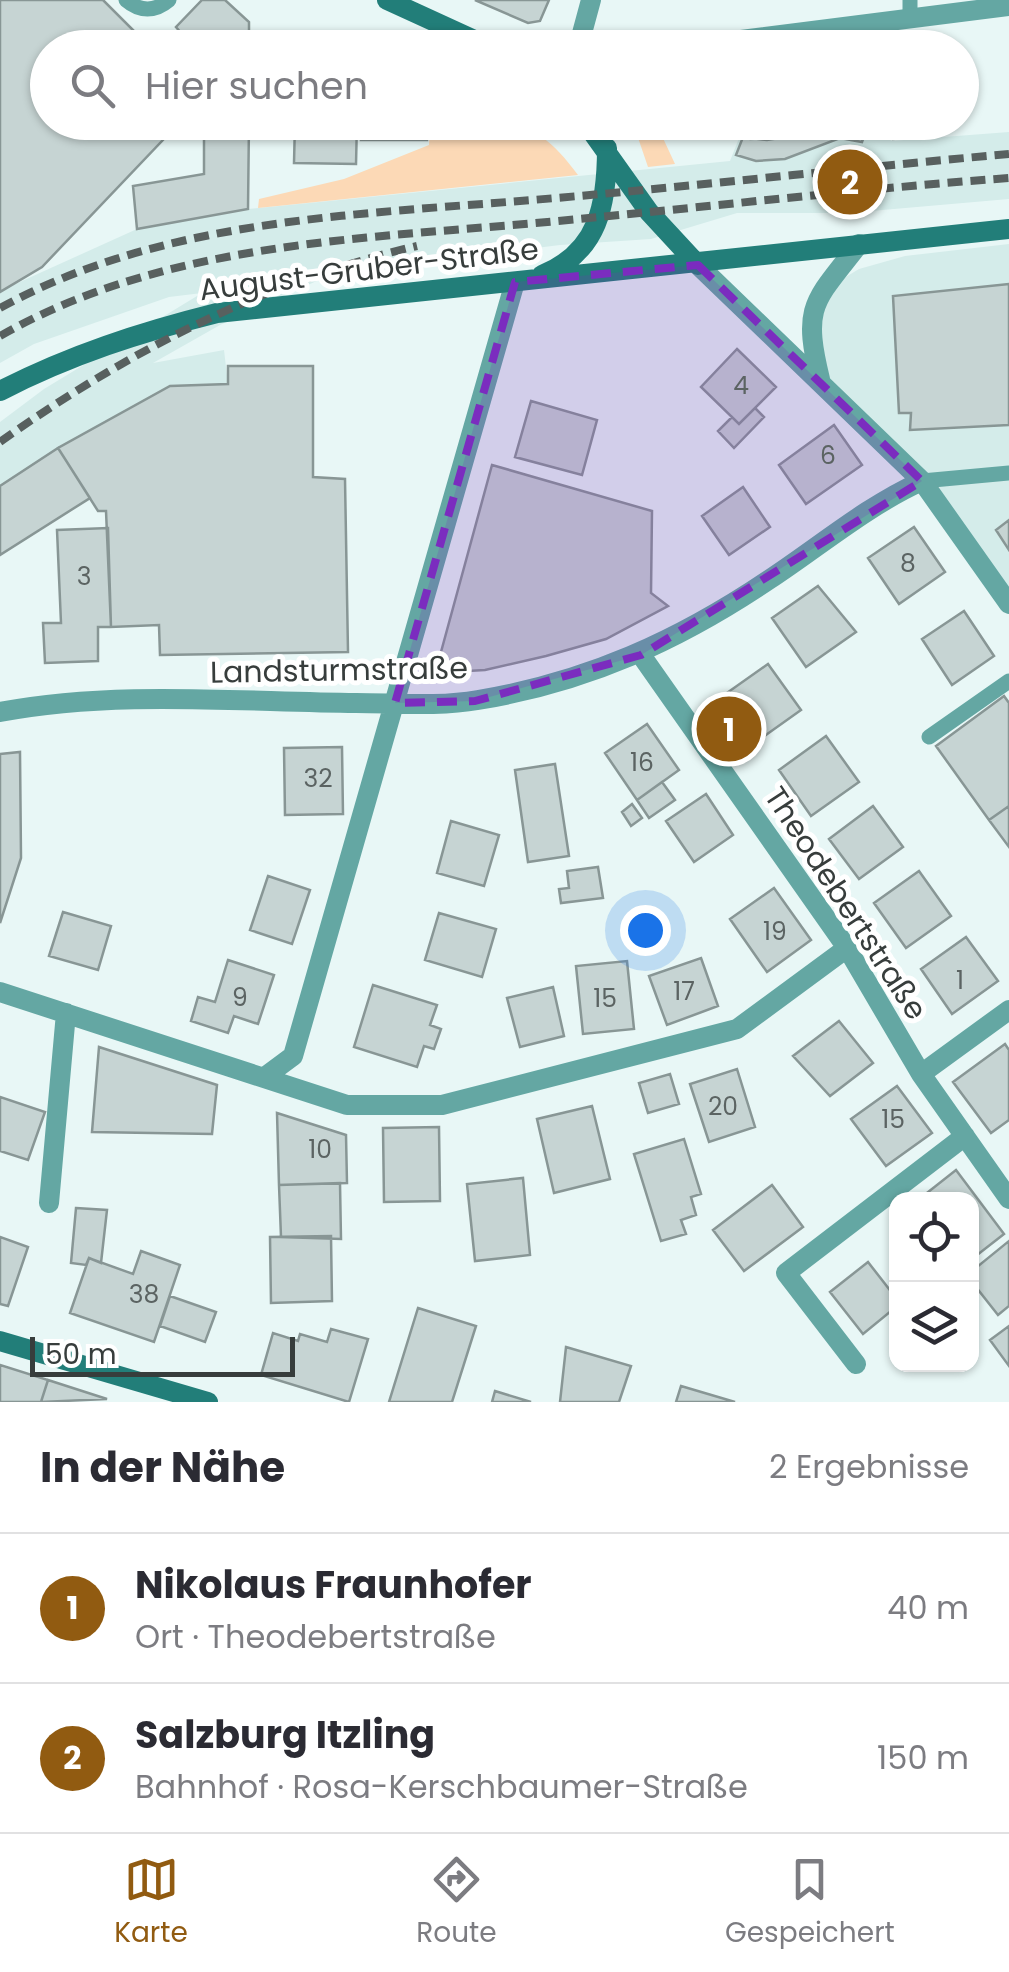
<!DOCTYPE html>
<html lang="de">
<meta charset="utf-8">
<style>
:root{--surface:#fff;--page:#f2f2f3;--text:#2b2b33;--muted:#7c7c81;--line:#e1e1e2;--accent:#915b11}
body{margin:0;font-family:Poppins,sans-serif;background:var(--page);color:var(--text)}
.controls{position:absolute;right:30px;bottom:30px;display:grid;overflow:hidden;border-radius:20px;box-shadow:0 2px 8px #0004}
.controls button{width:90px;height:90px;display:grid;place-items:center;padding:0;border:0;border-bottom:2px solid var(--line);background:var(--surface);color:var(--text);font:50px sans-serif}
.scale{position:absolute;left:30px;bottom:25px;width:265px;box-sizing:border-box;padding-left:10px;border:5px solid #373d3c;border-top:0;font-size:28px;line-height:35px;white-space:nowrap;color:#373d3c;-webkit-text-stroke:8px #fff;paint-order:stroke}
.you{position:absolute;left:645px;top:930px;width:35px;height:35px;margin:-25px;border:8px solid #fff;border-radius:50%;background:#1a73e8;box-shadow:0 0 0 15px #1a73e833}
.badge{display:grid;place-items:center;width:65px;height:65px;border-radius:50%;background:var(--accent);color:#fff;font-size:32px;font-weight:700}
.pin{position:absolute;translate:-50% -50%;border:5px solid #fff;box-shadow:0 2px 10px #0006}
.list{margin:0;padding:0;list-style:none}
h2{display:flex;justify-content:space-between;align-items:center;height:130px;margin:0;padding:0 40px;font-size:42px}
h2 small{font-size:32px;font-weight:400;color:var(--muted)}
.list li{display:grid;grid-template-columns:65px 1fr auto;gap:30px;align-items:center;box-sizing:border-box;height:150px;padding:0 40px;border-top:2px solid var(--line)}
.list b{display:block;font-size:38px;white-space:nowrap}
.list p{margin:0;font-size:32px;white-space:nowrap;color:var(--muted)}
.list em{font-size:32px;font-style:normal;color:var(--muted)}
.icon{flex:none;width:55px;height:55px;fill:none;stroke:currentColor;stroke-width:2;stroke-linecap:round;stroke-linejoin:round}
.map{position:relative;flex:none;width:1009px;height:1402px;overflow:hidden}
.search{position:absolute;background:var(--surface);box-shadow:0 2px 8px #0004;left:30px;right:30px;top:30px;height:110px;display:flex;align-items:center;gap:25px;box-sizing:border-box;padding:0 35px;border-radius:55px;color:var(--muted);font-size:38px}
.sheet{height:430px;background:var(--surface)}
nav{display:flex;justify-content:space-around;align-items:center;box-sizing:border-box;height:140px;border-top:2px solid var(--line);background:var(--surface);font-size:28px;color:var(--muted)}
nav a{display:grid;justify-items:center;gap:5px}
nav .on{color:var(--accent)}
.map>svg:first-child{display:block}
.built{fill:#d4ecea}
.green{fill:#fcd9b6}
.building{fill:#c6d4d3;stroke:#889695;stroke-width:2.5}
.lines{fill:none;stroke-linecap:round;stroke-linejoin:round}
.lane{stroke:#64a7a3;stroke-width:15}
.street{stroke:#64a7a3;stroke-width:20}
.secondary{stroke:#227e79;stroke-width:20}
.rail{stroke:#58605f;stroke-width:8;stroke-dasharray:15 8;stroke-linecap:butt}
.marked{fill:#7b2cbf;fill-opacity:0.2;stroke:#7b2cbf;stroke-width:8;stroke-dasharray:20 12;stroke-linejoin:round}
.labels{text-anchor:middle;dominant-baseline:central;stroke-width:10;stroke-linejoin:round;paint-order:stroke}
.number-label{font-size:25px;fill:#5b6362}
.street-label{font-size:30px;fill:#373d3c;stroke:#fff}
</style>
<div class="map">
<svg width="1009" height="1402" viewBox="0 0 1009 1402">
<rect width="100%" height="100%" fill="#e8f7f6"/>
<!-- built -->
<path class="built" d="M745 123H883L891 141 1009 132V199L848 213H737L651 239 560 245 332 274 220 325 153 363 224 350 228 384 170 386 0 486V422L44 389 202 293 169 297 34 344 0 363V292L11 286 137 229 248 209 730 161Z
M1009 244V604L969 545 820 381 817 331 829 287 859 269 905 256Z"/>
<!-- green -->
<path class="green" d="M430 123C503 122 531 110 578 175L258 208 259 199 344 179 429 145Z
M633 123H656L675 164 648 167Z"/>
<!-- building -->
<path class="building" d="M0 0H103L151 48H48V122H180L42 267 0 292Z
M202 0H225L249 22V48H194L176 27Z
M475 0H549L540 21 528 23Z
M296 40H360L359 48H296Z
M204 122H249L248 209 137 229 133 186 204 174Z
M295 122H357L356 164 294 163Z
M362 122H428L427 140H361Z
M869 122 862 142 840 138 785 159 756 161 736 155 743 137 767 140 785 137 808 122Z
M891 122H903L904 138 893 139Z
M915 122H925L927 137 916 138Z
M780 123 785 137 751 139 753 125Z
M1009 284V425L910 430 911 413H899L893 296Z
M737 349 776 387 739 424 701 387Z
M228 366H313V477L345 479 348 652 160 655 159 625 111 627 106 511H98L58 448 170 386 228 384Z
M531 401 597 420 582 475 515 457Z
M755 408 764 417 734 448 718 431 732 417 739 424Z
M834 425 862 465 806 504 779 465Z
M58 448 90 498 0 555V486Z
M492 465 652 511 651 593 668 606 606 639 546 656 485 670 450 672 438 663Z
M743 487 770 527 729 555 702 516Z
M1009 520V550L996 530Z
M914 527 945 572 899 604 868 558Z
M108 528 111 627H98V661L45 663 43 623H61L57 530Z
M818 586 856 632 806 667 772 618Z
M964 611 994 656 952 685 922 639Z
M768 664 801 710 756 742 724 695Z
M1004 696 1009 703V806L989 820 936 746Z
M647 724 679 770 637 800 605 753Z
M826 736 859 782 811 816 779 770Z
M342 747 343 814 285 815 284 748Z
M20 752 21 858 0 923V754Z
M555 764 569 856 528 862 515 770Z
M662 782 675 800 649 818 637 800Z
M706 794 733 835 694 862 666 821Z
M632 804 642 818 631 826 622 812Z
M873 806 903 847 859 879 829 839Z
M1009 806V847L989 820Z
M451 821 499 835 484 886 437 873Z
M598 867 603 898 561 903 559 889 569 888 567 871Z
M919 871 951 916 906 948 874 903Z
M268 876 310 890 292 944 250 930Z
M774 888 811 940 767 972 730 919Z
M63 912 111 926 98 970 49 956Z
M439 913 496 929 482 977 425 960Z
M966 937 998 981 952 1014 921 969Z
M701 958 718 1006 667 1025 649 976Z
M228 960 274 975 258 1024 234 1016 228 1033 191 1021 198 997 215 1002Z
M627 961 634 1029 583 1034 576 966Z
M373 985 437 1005 430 1025 441 1029 434 1049 424 1046 417 1067 354 1047Z
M553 987 564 1036 520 1047 507 998Z
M839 1021 873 1063 830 1096 793 1056Z
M1005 1044 1009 1050V1120L991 1133 953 1082Z
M99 1047 217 1085 212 1134 92 1132Z
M737 1069 755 1127 709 1142 690 1084Z
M670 1074 679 1104 648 1113 639 1083Z
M897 1086 932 1133 886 1166 851 1119Z
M0 1097 45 1112 28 1160 0 1151Z
M592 1106 610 1179 554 1193 537 1119Z
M277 1113 346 1135 347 1183 279 1185Z
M439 1127 440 1201 384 1202 383 1128Z
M684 1139 701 1194 691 1197 696 1215 681 1220 686 1234 661 1241 634 1154Z
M956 1170 1004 1234 972 1259V1200H918Z
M523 1178 530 1255 475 1261 467 1184Z
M340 1183 341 1239 281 1237 279 1185Z
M772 1185 803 1227 744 1271 713 1230Z
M76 1208 107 1210 101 1263 89 1258 86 1265 71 1263Z
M331 1236 332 1301 271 1303 270 1237Z
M0 1237 28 1247 8 1306 0 1304Z
M1009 1241V1306L998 1315 972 1282V1271Z
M141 1251 180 1265 154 1342 70 1313 89 1258 133 1274Z
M868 1262 896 1298V1307L863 1334 830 1292Z
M170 1296 216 1312 205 1342 160 1326Z
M418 1308 476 1326 452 1402H389Z
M1009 1326V1366L990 1340Z
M331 1329 368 1339 349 1402 261 1375 273 1333 298 1341 300 1334 327 1342Z
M566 1347 631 1366 619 1402H560Z
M0 1365 48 1380 41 1402H0Z
M48 1380 107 1399 41 1402Z
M681 1386 735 1402H676Z
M495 1391 531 1402H492Z"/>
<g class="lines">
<!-- lane -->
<path class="lane" d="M126 0C140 12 155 12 169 0
M910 0V17
M922 481 1009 473
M929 737 1009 681"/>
<!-- street -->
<path class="street" d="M578 48 591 0
M677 48 1009 6
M698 265 922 481 1009 604
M820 379C802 305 814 302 859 244
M641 655 847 948 921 1074 1009 1199
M0 712C115 690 240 702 356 703 395 703 439 707 478 700 587 682 678 641 770 579 820 546 867 506 922 481
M0 992 347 1105H442L737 1029 847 948
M921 1074 1009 1010
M266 1076 293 1056 515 282
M49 1203 66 1013
M856 1364 786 1273 965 1136"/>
<!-- secondary -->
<path class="secondary" d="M387 0 492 48
M585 122 649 212 698 265
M542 275C599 252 607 204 607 148
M0 391C70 355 141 332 217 313L1009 229
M0 1341 208 1402"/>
<!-- rail -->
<path class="rail" d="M0 308C162 219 353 215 532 200 691 187 850 168 1009 154
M0 336C168 240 370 239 558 221 708 207 858 189 1009 178
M0 442C128 351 263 282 417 246"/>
</g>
<!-- marked area -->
<path class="marked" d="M698 265 922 481 641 655 475 701 395 703 515 282Z"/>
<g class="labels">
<!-- number labels -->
<g class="number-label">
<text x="741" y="385">4</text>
<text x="828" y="455">6</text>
<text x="908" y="563">8</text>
<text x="84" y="576">3</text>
<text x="642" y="762">16</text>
<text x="318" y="778">32</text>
<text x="775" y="931">19</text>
<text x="960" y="980">1</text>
<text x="684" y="991">17</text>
<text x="240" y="997">9</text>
<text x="605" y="998">15</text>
<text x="723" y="1106">20</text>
<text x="893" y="1119">15</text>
<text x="320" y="1149">10</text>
<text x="144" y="1294">38</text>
</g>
<!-- street labels -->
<g class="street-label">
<text transform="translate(369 269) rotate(-7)">August-Gruber-Straße</text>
<text transform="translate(339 670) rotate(-1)">Landsturmstraße</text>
<text transform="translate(846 903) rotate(57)">Theodebertstraße</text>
</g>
</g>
</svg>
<div class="controls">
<button><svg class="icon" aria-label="locate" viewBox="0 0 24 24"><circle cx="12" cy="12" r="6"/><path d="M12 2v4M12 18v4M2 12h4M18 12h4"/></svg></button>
<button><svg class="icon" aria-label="layers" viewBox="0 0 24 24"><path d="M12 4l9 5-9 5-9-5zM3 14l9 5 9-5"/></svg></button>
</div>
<div class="scale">50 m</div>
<div class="you"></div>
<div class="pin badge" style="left:729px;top:729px">1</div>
<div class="pin badge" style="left:850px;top:182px">2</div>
<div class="search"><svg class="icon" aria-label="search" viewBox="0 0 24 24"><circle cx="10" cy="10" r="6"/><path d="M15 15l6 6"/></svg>Hier suchen</div>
</div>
<section class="sheet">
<h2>In der Nähe<small>2 Ergebnisse</small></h2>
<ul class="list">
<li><span class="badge">1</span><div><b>Nikolaus Fraunhofer</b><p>Ort · Theodebertstraße</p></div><em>40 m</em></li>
<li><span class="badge">2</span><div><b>Salzburg Itzling</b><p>Bahnhof · Rosa-Kerschbaumer-Straße</p></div><em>150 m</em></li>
</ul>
</section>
<nav>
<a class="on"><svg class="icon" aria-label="map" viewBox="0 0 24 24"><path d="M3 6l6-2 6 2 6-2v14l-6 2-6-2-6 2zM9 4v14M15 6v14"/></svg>Karte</a>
<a><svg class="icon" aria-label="directions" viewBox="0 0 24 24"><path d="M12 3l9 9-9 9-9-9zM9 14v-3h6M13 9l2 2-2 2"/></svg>Route</a>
<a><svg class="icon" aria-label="saved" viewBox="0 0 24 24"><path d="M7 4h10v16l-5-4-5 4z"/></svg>Gespeichert</a>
</nav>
